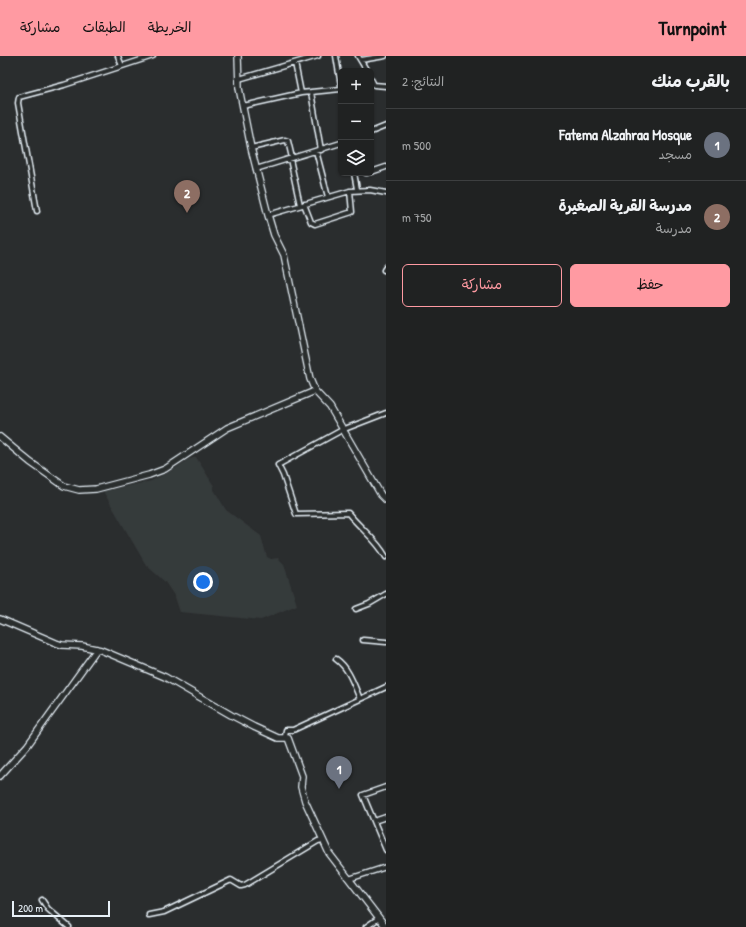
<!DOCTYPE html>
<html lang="ar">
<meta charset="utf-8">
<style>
:root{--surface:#202222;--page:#2d2f2f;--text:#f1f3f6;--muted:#a2a4a5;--line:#3d3f40;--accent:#ff9aa2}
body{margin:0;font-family:"Patrick Hand","Playpen Sans Arabic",sans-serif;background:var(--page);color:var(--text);direction:rtl}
.controls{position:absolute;right:12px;top:12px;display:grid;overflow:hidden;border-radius:6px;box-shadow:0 1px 3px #0004}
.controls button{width:36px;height:36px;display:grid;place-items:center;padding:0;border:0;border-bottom:1px solid var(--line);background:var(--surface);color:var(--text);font:20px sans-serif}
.scale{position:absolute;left:12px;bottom:10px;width:98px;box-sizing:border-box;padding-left:4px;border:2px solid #e8f1f8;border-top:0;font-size:11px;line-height:14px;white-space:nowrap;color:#e8f1f8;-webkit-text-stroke:3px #2a2d2e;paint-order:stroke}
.you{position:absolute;left:203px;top:526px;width:14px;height:14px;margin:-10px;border:3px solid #fff;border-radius:50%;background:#1a73e8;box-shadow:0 0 0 6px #1a73e833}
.badge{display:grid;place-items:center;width:26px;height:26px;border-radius:50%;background:var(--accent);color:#fff;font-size:13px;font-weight:700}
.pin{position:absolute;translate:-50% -33px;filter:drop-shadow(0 1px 2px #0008)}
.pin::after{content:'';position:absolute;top:21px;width:14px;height:12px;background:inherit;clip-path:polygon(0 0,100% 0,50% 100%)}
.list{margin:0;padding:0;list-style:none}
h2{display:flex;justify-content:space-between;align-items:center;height:52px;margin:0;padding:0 16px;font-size:17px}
h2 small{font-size:13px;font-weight:400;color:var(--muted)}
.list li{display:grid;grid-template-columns:26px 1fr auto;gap:12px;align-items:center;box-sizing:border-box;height:72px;padding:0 16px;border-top:1px solid var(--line)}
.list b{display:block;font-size:15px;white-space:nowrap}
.list p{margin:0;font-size:13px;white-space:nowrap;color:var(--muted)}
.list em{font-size:13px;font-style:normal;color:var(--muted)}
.actions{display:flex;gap:8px;padding:12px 16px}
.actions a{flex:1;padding:9px 0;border:1px solid var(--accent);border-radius:6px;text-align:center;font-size:14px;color:var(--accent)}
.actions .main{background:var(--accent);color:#111}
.icon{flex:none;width:22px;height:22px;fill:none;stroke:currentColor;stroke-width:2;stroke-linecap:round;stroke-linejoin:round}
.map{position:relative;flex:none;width:386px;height:871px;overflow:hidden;direction:ltr}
header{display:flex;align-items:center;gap:24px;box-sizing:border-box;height:56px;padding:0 20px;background:var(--accent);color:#111}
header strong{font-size:19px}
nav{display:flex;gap:22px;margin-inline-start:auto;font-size:14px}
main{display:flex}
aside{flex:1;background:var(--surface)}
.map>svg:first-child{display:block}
.built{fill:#363a3b}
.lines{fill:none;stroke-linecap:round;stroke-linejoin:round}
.street-casing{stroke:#e8f1f8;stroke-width:7}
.secondary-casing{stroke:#e8f1f8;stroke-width:8}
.street{stroke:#2a2d2e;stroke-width:4}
.secondary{stroke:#2a2d2e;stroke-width:5.5}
</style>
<header>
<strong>Turnpoint</strong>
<nav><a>الخريطة</a><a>الطبقات</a><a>مشاركة</a></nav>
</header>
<main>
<aside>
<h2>بالقرب منك<small>النتائج: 2</small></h2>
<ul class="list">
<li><span class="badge" style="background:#6b7280">1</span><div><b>Fatema Alzahraa Mosque</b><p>مسجد</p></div><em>500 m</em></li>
<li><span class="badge" style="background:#8d6e63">2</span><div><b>مدرسة القرية الصغيرة</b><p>مدرسة</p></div><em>750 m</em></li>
</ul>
<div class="actions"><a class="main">حفظ</a><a>مشاركة</a></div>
</aside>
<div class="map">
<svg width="386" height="871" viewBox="0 0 386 871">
<rect width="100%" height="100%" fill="#2a2d2e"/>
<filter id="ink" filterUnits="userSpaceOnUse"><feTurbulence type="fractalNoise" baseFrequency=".025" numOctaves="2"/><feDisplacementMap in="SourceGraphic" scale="8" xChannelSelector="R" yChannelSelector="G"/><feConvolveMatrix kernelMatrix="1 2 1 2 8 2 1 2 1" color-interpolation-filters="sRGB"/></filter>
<g filter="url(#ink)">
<!-- built -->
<path class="built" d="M196 401 214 430 213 432 226 454 261 480 267 501 271 503 278 502 284 508 297 549 261 564 180 556 175 541 165 526 146 509 103 435 151 425 176 412 187 404Z"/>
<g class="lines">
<defs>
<path id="street" d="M118 0 122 10
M336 0 341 30
M358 0 367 15
M361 4 385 0
M295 7 301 37
M239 23 318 0
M371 23 374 29 386 30
M311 36 321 94
M243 50 301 37 341 33
M371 76 386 70
M251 92 285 84 288 85 292 102
M316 95 328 141
M290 103 300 149
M256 113 341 87
M371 116 386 111
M354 117 357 133
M366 117H367
M304 148 311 166 315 168 352 156 350 135
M37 155 18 47 19 41 64 29 153 0
M268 159 350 135 370 134 386 137
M384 214 386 211
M386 357 342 374 278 409 283 419 296 458 348 457C360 472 377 484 386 501
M356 553 369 548 386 538
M363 584 386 586
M336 603C349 612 354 629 360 643
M285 681 286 674H293L386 631
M386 731 363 739 386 794
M374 765 386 761
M349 823 386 811
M42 844 48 853 69 871
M149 859 164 856 229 825 231 824 241 830 245 829 318 785 323 784
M366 871 379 862"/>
<path id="secondary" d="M238 0 239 32 251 92 268 159 274 179 284 199 310 323 315 335 330 351 381 439 386 444
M0 381 30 406 64 430 79 434 96 433 149 419 165 413 227 372 315 335
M0 563 56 587 62 589 82 590 101 594 165 621 231 659 254 671 278 682H288L302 720 301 731 305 745 329 797 386 871
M0 720 27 690 97 593"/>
</defs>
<!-- street casing -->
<use href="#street" class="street-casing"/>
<!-- secondary casing -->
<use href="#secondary" class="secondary-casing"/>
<!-- street -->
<use href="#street" class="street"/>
<!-- secondary -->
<use href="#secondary" class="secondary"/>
</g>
</g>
</svg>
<div class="controls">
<button>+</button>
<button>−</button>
<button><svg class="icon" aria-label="layers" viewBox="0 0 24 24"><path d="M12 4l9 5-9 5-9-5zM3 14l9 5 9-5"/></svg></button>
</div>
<div class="scale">200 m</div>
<div class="you"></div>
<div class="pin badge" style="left:339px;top:733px;background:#6b7280">1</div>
<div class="pin badge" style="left:187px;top:157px;background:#8d6e63">2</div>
</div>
</main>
